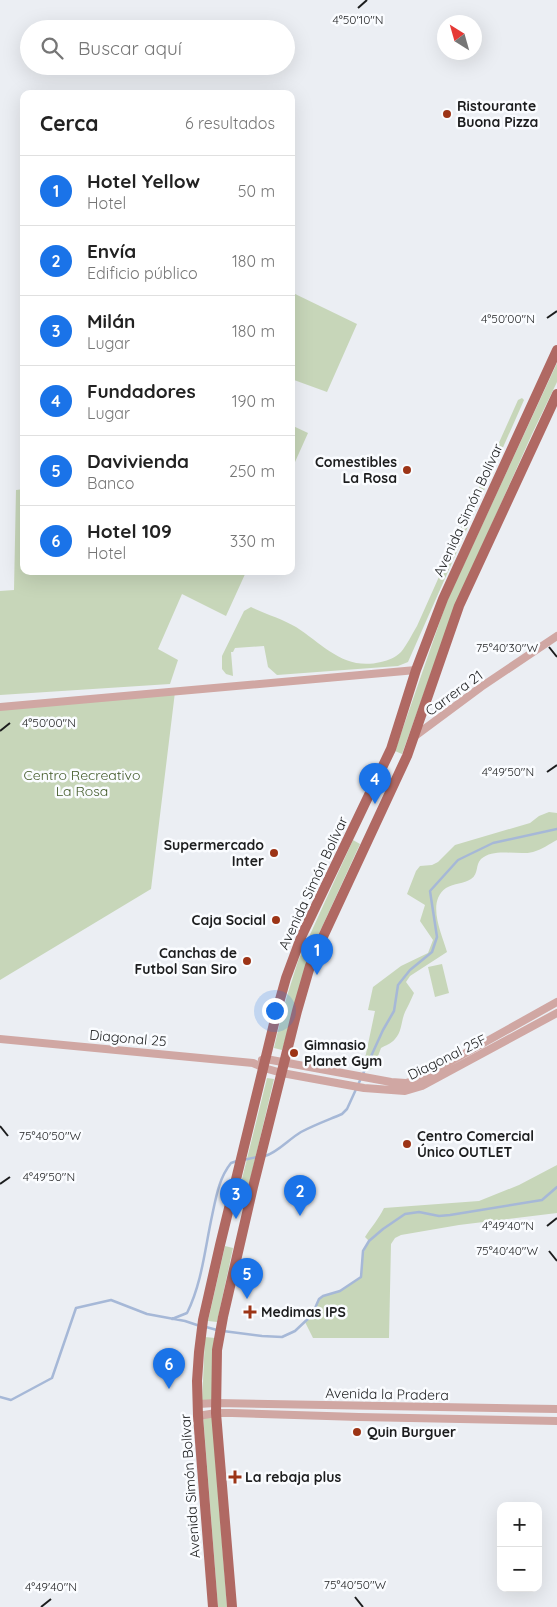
<!DOCTYPE html>
<html lang="es">
<meta charset="utf-8">
<style>
:root{--surface:#fff;--page:#f2f2f2;--text:#222;--muted:#767676;--line:#e0e0e0;--accent:#1a73e8}
body{margin:0;font-family:Quicksand,sans-serif;background:var(--page);color:var(--text)}
.controls{position:absolute;right:15px;bottom:15px;display:grid;overflow:hidden;border-radius:10px;box-shadow:0 5px 20px #0002}
.controls button{width:45px;height:45px;display:grid;place-items:center;padding:0;border:0;border-bottom:1px solid var(--line);background:var(--surface);color:var(--text);font:25px sans-serif}
.compass{position:absolute;left:437px;top:15px;width:45px;height:45px;border-radius:50%;background:var(--surface);box-shadow:0 5px 20px #0002;rotate:323deg}
.you{position:absolute;left:274px;top:1010px;width:18px;height:18px;margin:-12px;border:4px solid #fff;border-radius:50%;background:#1a73e8;box-shadow:0 0 0 8px #1a73e833}
.badge{display:grid;place-items:center;width:32px;height:32px;border-radius:50%;background:var(--accent);color:#fff;font-size:16px;font-weight:700}
.pin{position:absolute;translate:-50% -41px;filter:drop-shadow(0 1px 2px #0008)}
.pin::after{content:'';position:absolute;top:26px;width:18px;height:15px;background:inherit;clip-path:polygon(0 0,100% 0,50% 100%)}
.list{margin:0;padding:0;list-style:none}
h2{display:flex;justify-content:space-between;align-items:center;height:65px;margin:0;padding:0 20px;font-size:21px}
h2 small{font-size:16px;font-weight:400;color:var(--muted)}
.list li{display:grid;grid-template-columns:32px 1fr auto;gap:15px;align-items:center;box-sizing:border-box;height:70px;padding:0 20px;border-top:1px solid var(--line)}
.list b{display:block;font-size:19px;white-space:nowrap}
.list p{margin:0;font-size:16px;white-space:nowrap;color:var(--muted)}
.list em{font-size:16px;font-style:normal;color:var(--muted)}
.icon{flex:none;width:28px;height:28px;fill:none;stroke:currentColor;stroke-width:2;stroke-linecap:round;stroke-linejoin:round}
.map{position:relative;flex:none;width:557px;height:1607px;overflow:hidden}
.search{position:absolute;background:var(--surface);box-shadow:0 5px 20px #0002;left:20px;top:20px;width:275px;height:55px;display:flex;align-items:center;gap:12px;box-sizing:border-box;padding:0 18px;border-radius:28px;color:var(--muted);font-size:19px}
.panel{position:absolute;background:var(--surface);box-shadow:0 5px 20px #0002;left:20px;top:90px;width:275px;height:485px;border-radius:10px}
.map>svg:first-child{display:block}
.green{fill:#c7d6b9}
.lines{fill:none;stroke-linecap:round;stroke-linejoin:round}
.stream{stroke:#a6b8d7;stroke-width:2.5}
.minor{stroke:#d0a7a3;stroke-width:8}
.major{stroke:#b06963;stroke-width:10}
.ticks{fill:none;stroke:#1c1d1e;stroke-width:2}
.poi-dot{fill:#9c3416;stroke:#fafcff;stroke-width:2}
.labels{text-anchor:middle;dominant-baseline:central;stroke-width:5;stroke-linejoin:round;paint-order:stroke}
.poi-label{font-size:14px;font-weight:bold;fill:#1c1d1e;stroke:#fafcff;text-anchor:start}
.street-label{font-size:14px;fill:#1c1d1e;stroke:#fafcff}
.park-label{font-size:14px;fill:#425a29;stroke:#fafcff}
.ticks-label{font-size:12px;text-anchor:middle;fill:#1c1d1e;stroke:#fafcff;stroke-width:5;stroke-linejoin:round;paint-order:stroke}
</style>
<div class="map">
<svg width="557" height="1607" viewBox="0 0 557 1607">
<rect width="100%" height="100%" fill="#ebeef3"/>
<!-- green -->
<path class="green" d="M291 292 357 324 327 392 294 380 291 386Z
M557 363V382L532 434 456 604 402 754 395 751 447 601Z
M522 398 524 400 408 662 398 666 277 675 268 667 264 646 235 648 233 652H231L233 676 226 674 222 669V656L244 611 251 607C265 614 283 619 296 627 324 645 344 671 381 662 389 660 395 658 401 652 407 645 412 634 417 626L518 400Z
M291 425 308 433 291 471Z
M24 489V571L246 572 226 616 182 594 158 649 178 660 170 684 0 695V591L14 590 16 490Z
M175 692 151 889 0 980V707Z
M549 812 557 813V840C549 844 543 849 533 852 517 856 495 847 481 859 475 865 479 874 471 879 464 884 454 883 446 888 426 902 442 934 447 952L410 976 406 982 414 993C411 1000 408 1006 405 1012 401 1021 402 1032 395 1039 391 1044 386 1045 381 1048L375 1064 372 1069 365 1070 363 1068 375 1011 368 1010 373 987 401 966 428 953 433 940 420 921 425 905 407 894 416 871 420 866 432 865 438 862 455 845 530 823 539 816Z
M353 840 360 844 316 940 282 1050 274 1048 283 1009 298 961Z
M442 964 449 993 435 997 428 967Z
M267 1078 274 1079 249 1185 241 1183Z
M557 1165V1213L459 1225 401 1235 395 1238 391 1244 389 1338H313L305 1322 312 1315 319 1299 323 1296 340 1291 361 1277 362 1256 369 1241 365 1237C372 1226 378 1220 384 1208L479 1201 519 1185Z
M225 1246 233 1248 217 1322 208 1321Z
M205 1337 215 1338 212 1403H202Z
M212 1414 227 1607H218L203 1415Z"/>
<g class="lines">
<!-- stream -->
<path class="stream" d="M265 1156C277 1153 289 1139 301 1132 314 1125 328 1120 342 1114L347 1109 383 1030 394 1011 398 985 410 970 432 952 437 937 430 891 458 860 493 843 557 829
M243 1160 257 1157
M172 1319 187 1313C202 1283 205 1248 212 1216 216 1197 219 1178 231 1163L237 1161
M206 1327 217 1330
M223 1331 262 1336 282 1337 295 1331 312 1315 319 1299 323 1296 340 1291 361 1277 363 1251 369 1241 383 1229 405 1214 419 1212 439 1216 450 1215 542 1200 557 1187
M0 1397 11 1400 52 1378 76 1308 111 1300 147 1314 185 1321 200 1326"/>
<!-- minor -->
<path class="minor" d="M0 707 416 670
M415 736 481 687 557 636
M0 1039 253 1063 264 1068 282 1073 364 1088 405 1091 422 1086 557 1013
M262 1060 266 1059 391 1082 406 1083 419 1079 557 1002
M198 1404 216 1403 557 1409
M198 1416 216 1413H232L359 1417 557 1421"/>
<!-- major -->
<path class="major" d="M213 1607 198 1416 197 1381 199 1352 203 1320 220 1245 279 1003 286 978 302 935 391 749 416 670 443 599 557 350
M232 1607 216 1413 217 1350 223 1317 253 1187 297 1011 310 966 321 941 407 756 459 606 557 394"/>
</g>
<!-- ticks -->
<path class="ticks" d="M358 8 367 0M547 318 557 311M549 647 557 657M0 731 10 723M547 772 557 765M0 1126 8 1136M0 1184 10 1177M547 1226 557 1218M549 1251 557 1261M355 1597 363 1607M41 1607 51 1599"/>
<!-- markers -->
<g class="poi-dot">
<circle cx="447" cy="114" r="5"/>
<circle cx="407" cy="470" r="5"/>
<circle cx="274" cy="853" r="5"/>
<circle cx="276" cy="920" r="5"/>
<circle cx="247" cy="961" r="5"/>
<circle cx="294" cy="1053" r="5"/>
<circle cx="407" cy="1144" r="5"/>
<path d="M247.5 1304.5h5v5h5v5h-5v5h-5v-5h-5v-5h5z"/>
<circle cx="357" cy="1432" r="5"/>
<path d="M232.5 1469.5h5v5h5v5h-5v5h-5v-5h-5v-5h5z"/>
</g>
<g class="labels">
<!-- poi labels -->
<g class="poi-label">
<text x="457" y="106">Ristourante<tspan x="457" dy="16">Buona Pizza</tspan></text>
<text x="397" y="462" text-anchor="end">Comestibles<tspan x="397" dy="16">La Rosa</tspan></text>
<text x="264" y="845" text-anchor="end">Supermercado<tspan x="264" dy="16">Inter</tspan></text>
<text x="266" y="920" text-anchor="end">Caja Social</text>
<text x="237" y="953" text-anchor="end">Canchas de<tspan x="237" dy="16">Futbol San Siro</tspan></text>
<text x="304" y="1045">Gimnasio<tspan x="304" dy="16">Planet Gym</tspan></text>
<text x="417" y="1136">Centro Comercial<tspan x="417" dy="16">Único OUTLET</tspan></text>
<text x="261" y="1312">Medimas IPS</text>
<text x="367" y="1432">Quin Burguer</text>
<text x="245" y="1477">La rebaja plus</text>
</g>
<!-- street labels -->
<g class="street-label">
<text transform="translate(468 510) rotate(-65)">Avenida Simón Bolívar</text>
<text transform="translate(454 693) rotate(-36)">Carrera 21</text>
<text transform="translate(313 883) rotate(-65)">Avenida Simón Bolívar</text>
<text transform="translate(128 1038) rotate(5)">Diagonal 25</text>
<text transform="translate(447 1057) rotate(-26)">Diagonal 25F</text>
<text transform="translate(387 1394) rotate(1)">Avenida la Pradera</text>
<text transform="translate(190 1486) rotate(-94)">Avenida Simón Bolívar</text>
</g>
<!-- park labels -->
<g class="park-label">
<text x="82" y="775">Centro Recreativo<tspan x="82" dy="16">La Rosa</tspan></text>
</g>
</g>
<g class="ticks-label">
<text x="358" y="24">4°50'10"N</text>
<text x="508" y="323">4°50'00"N</text>
<text x="507" y="652">75°40'30"W</text>
<text x="49" y="727">4°50'00"N</text>
<text x="508" y="776">4°49'50"N</text>
<text x="50" y="1140">75°40'50"W</text>
<text x="49" y="1181">4°49'50"N</text>
<text x="508" y="1230">4°49'40"N</text>
<text x="507" y="1255">75°40'40"W</text>
<text x="355" y="1589">75°40'50"W</text>
<text x="51" y="1591">4°49'40"N</text>
</g>
</svg>
<div class="controls">
<button>+</button>
<button>−</button>
</div>
<svg class="compass" viewBox="-18 -18 36 36"><path d="M0-13l5 13h-10z" fill="#e53935"/><path d="M0 13l5-13h-10z" fill="#767676"/></svg>
<div class="you"></div>
<div class="pin badge" style="left:317px;top:975px">1</div>
<div class="pin badge" style="left:300px;top:1216px">2</div>
<div class="pin badge" style="left:236px;top:1219px">3</div>
<div class="pin badge" style="left:375px;top:804px">4</div>
<div class="pin badge" style="left:247px;top:1299px">5</div>
<div class="pin badge" style="left:169px;top:1389px">6</div>
<div class="search"><svg class="icon" aria-label="search" viewBox="0 0 24 24"><circle cx="10" cy="10" r="6"/><path d="M15 15l6 6"/></svg>Buscar aquí</div>
<section class="panel">
<h2>Cerca<small>6 resultados</small></h2>
<ul class="list">
<li><span class="badge">1</span><div><b>Hotel Yellow</b><p>Hotel</p></div><em>50 m</em></li>
<li><span class="badge">2</span><div><b>Envía</b><p>Edificio público</p></div><em>180 m</em></li>
<li><span class="badge">3</span><div><b>Milán</b><p>Lugar</p></div><em>180 m</em></li>
<li><span class="badge">4</span><div><b>Fundadores</b><p>Lugar</p></div><em>190 m</em></li>
<li><span class="badge">5</span><div><b>Davivienda</b><p>Banco</p></div><em>250 m</em></li>
<li><span class="badge">6</span><div><b>Hotel 109</b><p>Hotel</p></div><em>330 m</em></li>
</ul>
</section>
</div>
